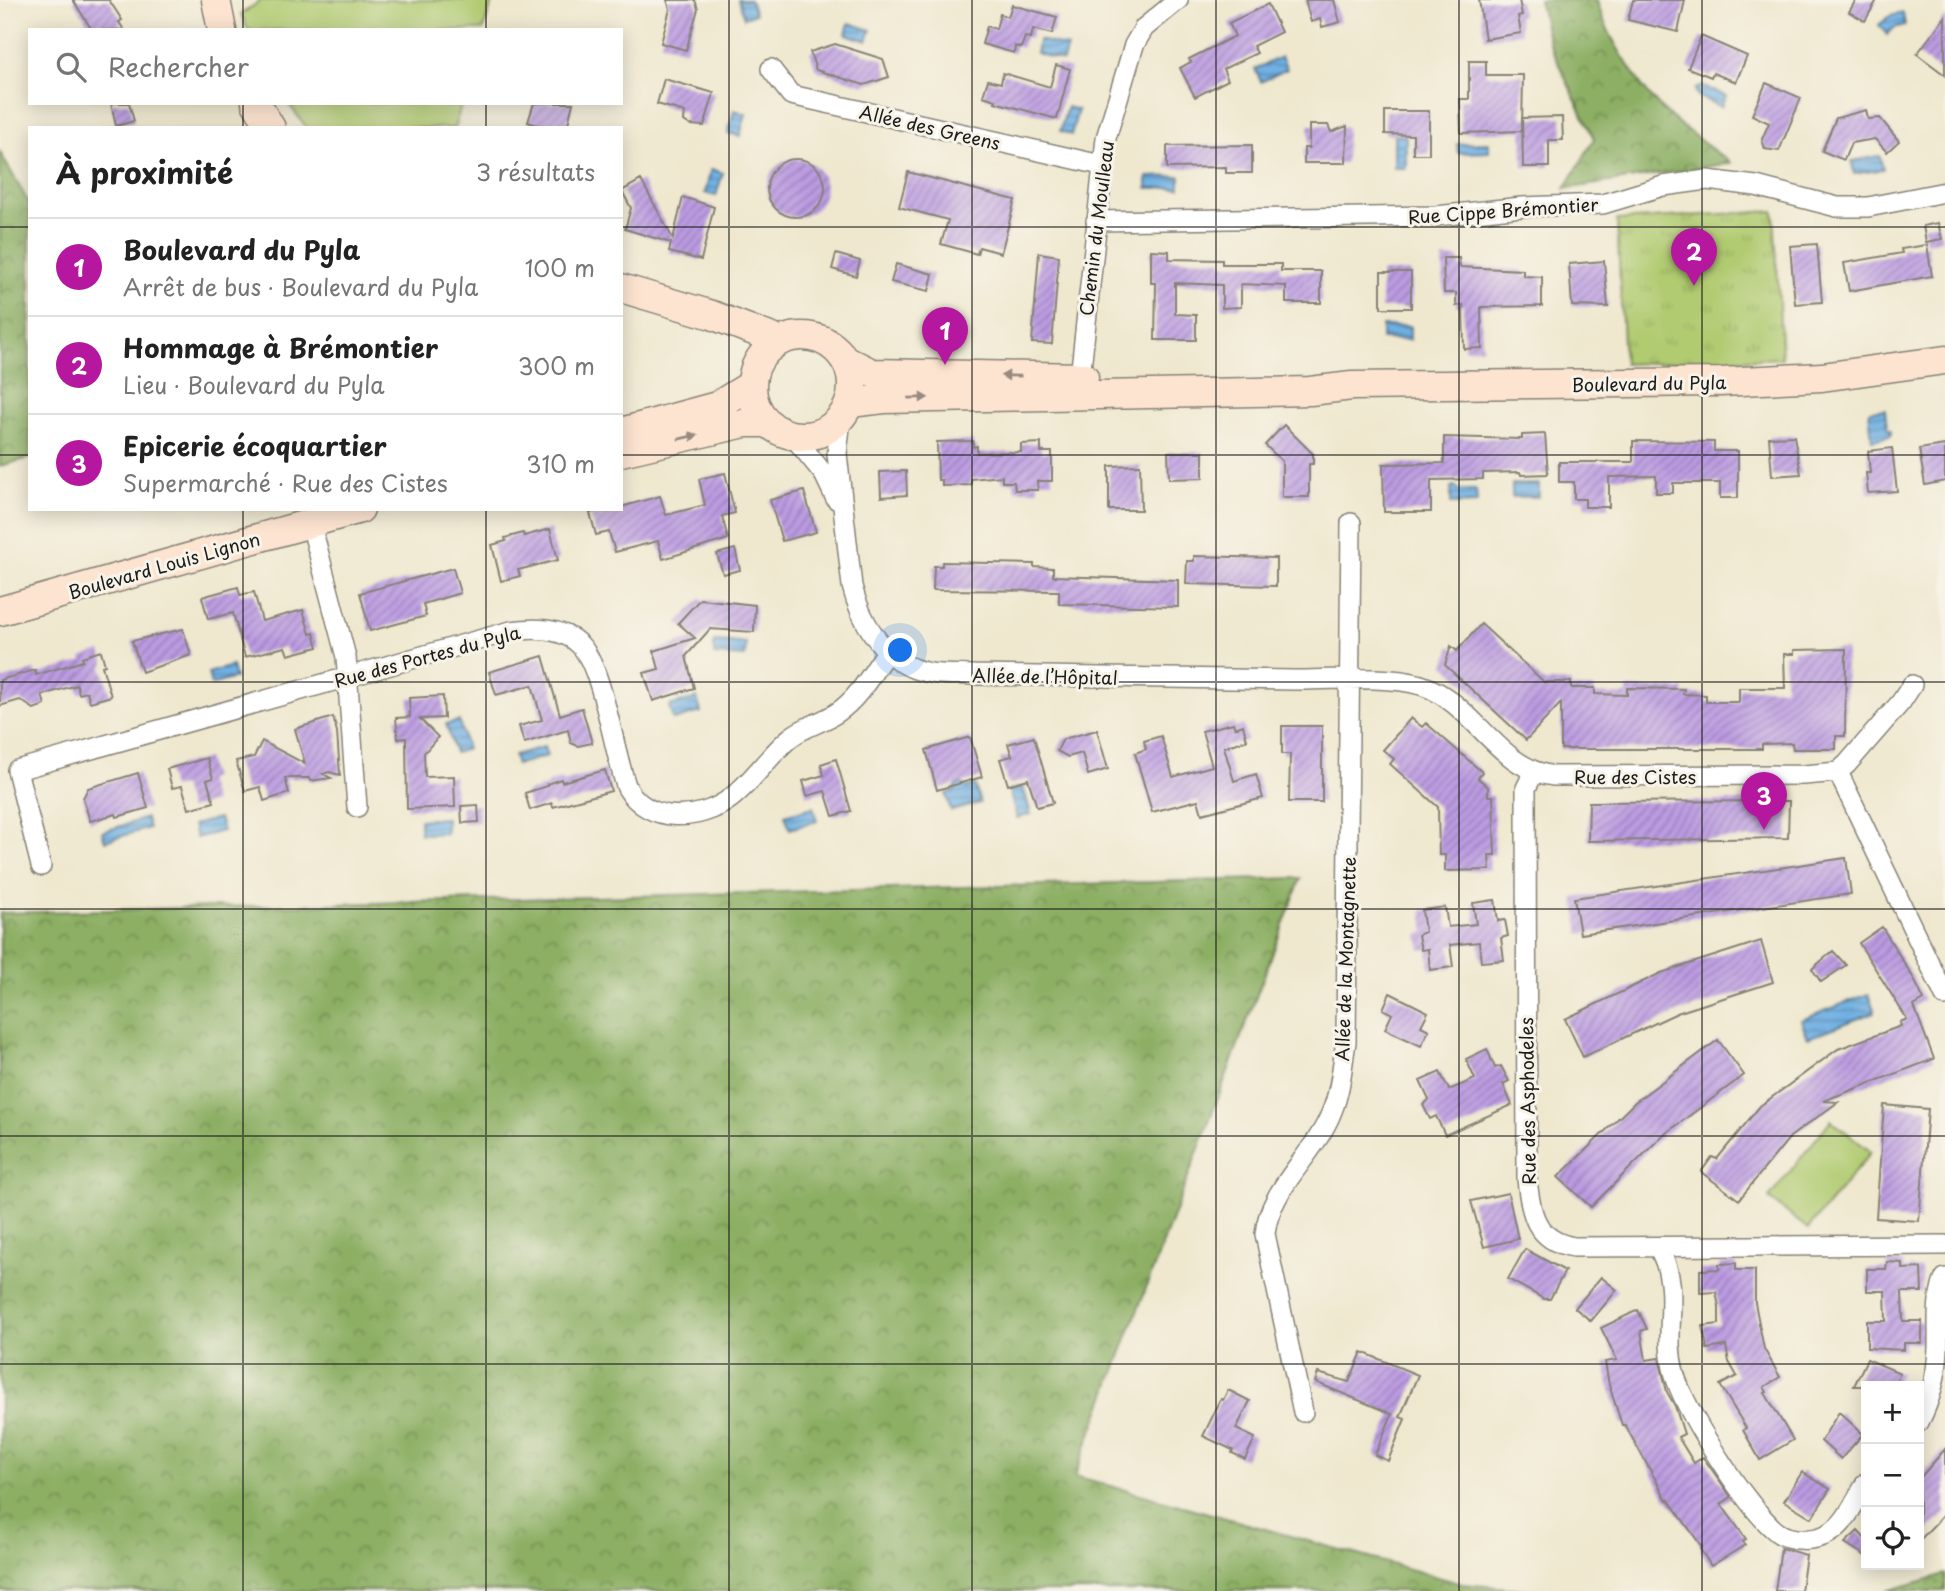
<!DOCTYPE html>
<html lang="fr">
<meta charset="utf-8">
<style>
:root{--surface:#fff;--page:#f6f6f6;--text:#222;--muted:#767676;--line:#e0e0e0;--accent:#b5179e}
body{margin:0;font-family:"Playpen Sans",sans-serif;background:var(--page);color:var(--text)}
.controls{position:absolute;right:21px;bottom:21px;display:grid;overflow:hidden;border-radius:0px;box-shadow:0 4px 18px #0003}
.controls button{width:63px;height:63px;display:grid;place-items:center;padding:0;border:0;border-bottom:2px solid var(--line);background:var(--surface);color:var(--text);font:35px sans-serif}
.you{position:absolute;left:901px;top:651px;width:24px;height:24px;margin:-18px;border:5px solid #fff;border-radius:50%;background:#1a73e8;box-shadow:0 0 0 10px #1a73e833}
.badge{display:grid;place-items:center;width:46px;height:46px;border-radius:50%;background:var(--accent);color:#fff;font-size:23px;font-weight:700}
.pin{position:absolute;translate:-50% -58px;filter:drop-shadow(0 2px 4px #0008)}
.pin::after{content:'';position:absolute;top:37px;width:24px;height:21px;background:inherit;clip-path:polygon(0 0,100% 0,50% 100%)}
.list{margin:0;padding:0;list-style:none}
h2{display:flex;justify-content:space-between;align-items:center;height:91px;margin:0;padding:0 28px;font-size:30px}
h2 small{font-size:23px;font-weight:400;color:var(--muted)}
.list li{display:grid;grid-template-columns:46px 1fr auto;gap:21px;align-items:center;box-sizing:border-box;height:98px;padding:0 28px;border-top:2px solid var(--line)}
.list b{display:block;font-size:26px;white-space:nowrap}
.list p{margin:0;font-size:23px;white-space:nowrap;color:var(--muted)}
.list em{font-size:23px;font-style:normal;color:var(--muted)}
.icon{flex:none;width:38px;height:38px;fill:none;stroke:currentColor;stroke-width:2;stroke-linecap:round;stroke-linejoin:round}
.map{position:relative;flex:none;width:1945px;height:1591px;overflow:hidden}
.search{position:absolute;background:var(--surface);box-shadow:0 4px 18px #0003;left:28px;top:28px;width:595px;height:77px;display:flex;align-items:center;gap:18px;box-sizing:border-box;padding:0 24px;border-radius:0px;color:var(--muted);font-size:26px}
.panel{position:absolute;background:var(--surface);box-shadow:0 4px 18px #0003;left:28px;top:126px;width:595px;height:385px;border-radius:0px}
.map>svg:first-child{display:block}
.grass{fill:#b1cb71;stroke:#667446;stroke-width:2}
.forest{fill:url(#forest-crowns);stroke:#546640;stroke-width:2}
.park{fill:url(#park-tufts);stroke:#667446;stroke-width:2}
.water{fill:url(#water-rules);stroke:#466680;stroke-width:2}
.building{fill:url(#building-hatch)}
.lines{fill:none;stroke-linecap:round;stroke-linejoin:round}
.minor-casing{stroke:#868276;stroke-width:22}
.secondary-casing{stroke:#868276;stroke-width:31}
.minor{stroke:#fff;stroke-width:19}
.secondary{stroke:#fde4d1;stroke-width:28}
.oneway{fill:#988a80}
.grid{fill:none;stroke:#1c1c1c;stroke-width:2;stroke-opacity:0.55}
.labels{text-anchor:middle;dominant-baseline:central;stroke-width:6;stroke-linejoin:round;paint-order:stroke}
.street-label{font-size:18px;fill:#1c1c1c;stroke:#f7f3e8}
</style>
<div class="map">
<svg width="1945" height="1591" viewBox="0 0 1945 1591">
<defs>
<pattern id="forest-crowns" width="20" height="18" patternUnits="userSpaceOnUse" patternTransform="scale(1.75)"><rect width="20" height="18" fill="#8caf63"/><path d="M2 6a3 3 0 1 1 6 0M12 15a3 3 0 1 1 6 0" fill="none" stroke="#728e51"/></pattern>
<pattern id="park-tufts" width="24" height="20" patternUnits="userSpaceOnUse" patternTransform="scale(1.75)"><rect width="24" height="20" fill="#b1cb71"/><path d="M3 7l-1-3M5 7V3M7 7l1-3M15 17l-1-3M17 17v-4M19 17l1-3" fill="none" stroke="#98ae61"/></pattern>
<pattern id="water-rules" width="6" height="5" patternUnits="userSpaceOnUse" patternTransform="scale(1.75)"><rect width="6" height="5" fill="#70b0e3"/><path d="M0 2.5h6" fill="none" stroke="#5b8eb7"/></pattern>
<pattern id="building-hatch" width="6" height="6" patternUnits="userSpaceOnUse" patternTransform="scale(1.75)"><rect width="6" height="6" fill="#bc9be2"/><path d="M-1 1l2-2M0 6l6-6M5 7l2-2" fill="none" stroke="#987eb6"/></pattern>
</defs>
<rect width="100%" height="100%" fill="#f7f3e8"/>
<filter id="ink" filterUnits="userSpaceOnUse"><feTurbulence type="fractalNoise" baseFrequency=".0143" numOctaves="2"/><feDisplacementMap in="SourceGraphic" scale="14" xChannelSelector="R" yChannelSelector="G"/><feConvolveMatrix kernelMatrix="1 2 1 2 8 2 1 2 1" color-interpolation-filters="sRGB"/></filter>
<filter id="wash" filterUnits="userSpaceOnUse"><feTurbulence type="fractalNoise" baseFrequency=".00686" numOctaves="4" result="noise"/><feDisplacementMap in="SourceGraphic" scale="28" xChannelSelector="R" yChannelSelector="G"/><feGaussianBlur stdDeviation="1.57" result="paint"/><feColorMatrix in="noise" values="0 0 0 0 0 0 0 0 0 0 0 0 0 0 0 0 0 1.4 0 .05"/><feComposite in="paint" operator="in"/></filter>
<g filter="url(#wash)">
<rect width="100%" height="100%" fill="#efe8cf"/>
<!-- grass -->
<path class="grass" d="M262 0H493L483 30H248L241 14Z
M288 103H462L454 128H307Z
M1831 1120 1871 1152 1808 1229 1769 1198Z"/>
<!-- forest -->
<path class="forest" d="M1539 0H1597C1604 31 1637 83 1659 106 1680 127 1707 145 1731 163L1565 189 1594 139 1549 43Z
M0 152 30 205V458L0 466Z
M1301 878 1075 1476 1463 1584 1542 1591H0V913Z
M1945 1574V1591H1887Z"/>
<!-- park -->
<path class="park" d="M1774 211 1782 358 1624 364 1617 220Z"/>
<!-- water -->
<path class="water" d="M738 0H750L755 14 744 18Z
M1903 13 1905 25 1894 28 1887 35 1879 25 1890 16Z
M849 23 871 30 867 41 846 34Z
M1039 40 1067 47 1063 61 1036 53Z
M1281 57 1287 69 1261 82 1255 69Z
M1702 86 1726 96 1721 107 1697 96 1695 89Z
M1067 107 1078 110 1071 135 1060 131Z
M734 110 746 114 740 136 728 133Z
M1394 136H1406V168H1394Z
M1489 143V152L1458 153 1457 144Z
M1880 156 1883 169 1854 174 1852 161Z
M711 169 723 173 716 196 705 193Z
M1180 176V188H1147V177Z
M1382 326H1410V340L1382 339Z
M1885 409 1887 428 1891 431V436L1872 440 1869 411Z
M1512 484H1539V497H1512Z
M1455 486 1458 490H1476L1477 503 1451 504V487Z
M714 641 746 643 745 657 714 655Z
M232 666 235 678 211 685 208 673Z
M697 698 701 712 673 720 669 706Z
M459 721 467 749 455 753 446 724Z
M544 747 547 756 516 765 514 755Z
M961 783 967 788 975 785 980 803 951 811 946 794 954 791 956 786Z
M1023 787 1031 814 1017 818 1009 790Z
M813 807 817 821 790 829 785 815Z
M146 818 149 828 105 841 102 832Z
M219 818 223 831 196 838 193 825Z
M446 818V833L420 834V820Z
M1868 994 1875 1012 1808 1038 1801 1020Z"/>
<g id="blocks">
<!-- building -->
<path class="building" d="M73 0H109L122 20 119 22 124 30H92Z
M667 0H695L698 9 686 50 661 43 670 9Z
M1305 0H1334L1340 22 1322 27 1320 19 1311 22Z
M1479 0H1519L1522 15 1518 16 1521 33 1485 39Z
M1633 0H1685L1678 32 1628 20Z
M1856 0H1877L1865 21 1849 12Z
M1268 4 1281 32 1253 46 1257 53 1223 69 1228 80 1195 97 1180 68 1191 62 1189 59 1235 36 1229 23Z
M1012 5 1057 17 1052 34 1033 29 1031 38 1025 37 1021 48 1015 46 1014 53 982 44 987 26 996 29 1000 14 1008 17Z
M1945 17V75L1917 54Z
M1701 36 1747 56 1736 82 1713 73 1711 77 1688 68Z
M835 44 883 59 889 77 864 85 816 70 810 52Z
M1469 61H1486V75H1523L1522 131 1461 133 1460 99H1469Z
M1056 65 1070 69 1057 119 995 102 996 100 983 96 988 80 1001 83 1003 73 1050 87Z
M664 79 714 93 704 126 690 125 684 121 685 112 657 104Z
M1766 83 1801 98 1779 151 1765 149 1762 139 1769 123 1752 115Z
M111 103H129L134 121 116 126Z
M534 103H573L567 128H546L528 122Z
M1866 110 1868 119 1880 118 1899 141 1887 152 1875 139 1851 143 1844 160 1822 151 1836 118Z
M1385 111H1429V154H1413V135L1385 134Z
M1562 117 1563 140H1549V167H1523L1522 118Z
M1309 125H1328L1331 132 1347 126 1346 163H1304V148H1309Z
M1252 145V173H1226V167L1167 168V146Z
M767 188a29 29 0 1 1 58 0a29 29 0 1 1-58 0Z
M908 172 1015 200 1001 253 979 247 977 254 941 244 948 220 899 207Z
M641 180 673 239 683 197 714 207 701 260 669 252 671 243 625 229 631 208 622 191Z
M1938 223 1942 239 1926 242 1923 226Z
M1817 244 1822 302 1795 304 1790 246Z
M1927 245 1932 276 1849 291 1844 263 1902 253 1901 249Z
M1151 250 1169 251V259L1222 260V264H1281V271H1321V303H1286V286L1241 284V307L1222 308V285L1175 283V314L1196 315V340H1155L1156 283H1151Z
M1039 253 1059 256 1052 344 1032 343Z
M836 254 860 261 856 276 832 269Z
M1443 258H1459L1460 267 1523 270V276L1542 277V306L1481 307 1482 348 1464 349 1463 305 1456 306V293H1444Z
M1604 261 1608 307 1572 306 1569 264Z
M896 264 933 274 929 291 891 282Z
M1381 272H1411V308H1381Z
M1284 425 1313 454V464H1309V497H1282V461L1265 445Z
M1545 434 1548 474 1521 475 1520 472 1483 473V479L1431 480V512H1384L1383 464 1444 463V437L1522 439V435Z
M1794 436 1801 474 1772 476 1769 437Z
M973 441V447L977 446V453L1021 452V444L1041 443V452H1052V481H1037L1038 490H1015L1014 482H1002V476L971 479V485L942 486V480H938L937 442Z
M1633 441 1714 442V451H1738V498H1720V483H1673V493H1656V476L1609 477V507H1585V499H1574V482H1559V462H1633Z
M1945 445V481L1925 485 1919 449Z
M1892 448 1897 491 1868 493 1866 473H1870L1868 451Z
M1168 452H1203V478L1169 479Z
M1140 465 1141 510H1109V466Z
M906 471 907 495 881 497 880 472Z
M725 473 735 513 722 516 728 539 663 559 658 541 615 552 609 532 596 535 590 513 602 509H621V507L660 496 666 515 705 505 699 479Z
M804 491 816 532 782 541 770 500Z
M550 529 558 560 518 570 520 576 501 581 492 545 506 541 505 538 523 533 524 536Z
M735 549 740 570 723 574 717 554Z
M1194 556 1276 558V586L1186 584 1187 561H1194Z
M942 562 1034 564V567L1053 568V576L1178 580V607L1059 604V591L933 590 934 566H942Z
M453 568 460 593 423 604 426 616 370 631 360 593Z
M238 587 240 595 254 592 262 621 303 610 310 634 314 633 318 647 288 655 285 647 245 657 233 613 208 619 202 597Z
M700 599 755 605 754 632 710 629 686 656 694 688 653 701 644 673 659 669 654 651 695 638 678 623Z
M1481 624 1544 682H1571V688H1595V694L1627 695V688L1684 689 1683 694 1706 695V702H1739V688H1785L1784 654H1794V650L1846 649 1845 736H1836V749H1793L1792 743 1762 744V749H1561V703L1526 740 1445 665 1451 646 1457 651Z
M183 629 191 655 142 672 132 641Z
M101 651 105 665 102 666 111 696 90 702 87 692 79 694 77 685 42 695 45 705 34 709 20 700 0 706V680L35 670 36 675 83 661 82 657Z
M543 656 560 715 582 708 592 743 578 746 571 743 568 730 524 743 519 726 542 720 532 685 496 695 489 672Z
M443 696 444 718 420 719 438 737 424 753 425 777 454 776 455 807 407 809 406 738 398 739 396 718 410 717 409 698Z
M333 717 337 732 340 775 329 772 323 774 331 778 310 781 309 778H285L289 793 264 801 260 787 245 791 236 761 254 757 262 741 305 764 295 729Z
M1411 718 1422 727 1426 723 1482 772 1478 778 1488 787V796H1493L1495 855H1489L1490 870 1445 871V855H1439L1438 807 1390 764 1394 759 1383 750Z
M1233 723 1235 728 1243 725 1247 740 1224 747 1234 781 1256 774 1263 798 1202 814 1198 800 1152 812 1135 753 1146 749 1144 741 1161 736 1173 777 1212 766 1202 731Z
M1282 726H1322V802H1289L1290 754H1282Z
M1097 730 1108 769 1088 775 1082 753 1068 757 1057 751 1063 739Z
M970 737 982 777 937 790 926 750Z
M1034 737 1053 803 1037 807 1028 779 1008 785 1000 759 1012 756 1008 744Z
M207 758 213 778 207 780 214 802 189 809 182 786 172 788 167 769Z
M836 759 851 811 833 816 825 791 807 796 803 781 824 775 821 764Z
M605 770 611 791 553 807 552 803 530 810 525 793 547 786V784L561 779 562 782Z
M138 773 148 808 117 817 116 814 90 821 83 798 88 788Z
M1789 801 1788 838 1588 841 1589 802Z
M478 805 479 822 462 823 461 806Z
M1846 858 1851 894 1580 934 1574 898Z
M1495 900 1498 921 1505 920 1508 936 1501 938 1504 960 1481 962 1479 942 1450 945 1453 967 1430 970 1428 949 1421 950 1418 935 1425 932 1422 910 1445 907 1448 927 1476 924 1473 903Z
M1882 927 1914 979 1924 1000 1914 1006 1934 1059 1823 1101 1838 1102 1790 1137 1739 1200 1701 1172 1712 1157 1717 1159 1760 1106 1838 1049 1901 1026 1900 1022 1907 1019 1859 943Z
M1761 941 1773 982 1677 1013 1583 1057 1565 1019 1661 973Z
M1833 951 1846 965 1821 982 1812 969Z
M1390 993 1428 1012 1421 1026 1429 1030 1421 1046 1385 1029 1392 1014 1383 1009Z
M1718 1040 1744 1075 1661 1137 1591 1207 1558 1177 1635 1102Z
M1487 1049 1495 1068 1501 1066 1509 1081 1503 1084 1512 1105 1445 1135 1436 1116 1430 1119 1423 1105 1429 1100 1420 1081 1440 1072 1449 1090 1475 1079 1466 1059Z
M1884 1105 1928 1109 1919 1221 1876 1218Z
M1508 1193 1518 1239 1484 1247 1471 1201Z
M1525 1249 1565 1271 1550 1299H1544L1508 1279Z
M1887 1262 1903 1263V1269L1921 1268 1922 1292H1902L1903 1321H1922V1343H1904V1350L1867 1348V1321H1886L1885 1291H1867V1269H1886Z
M1736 1263V1270H1755V1303L1764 1349 1780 1377 1764 1387 1767 1392 1765 1393 1793 1440 1760 1460 1743 1430 1746 1428 1720 1385 1737 1376 1729 1362 1726 1346 1707 1349 1703 1326 1719 1324V1307L1716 1292 1700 1293V1270L1719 1269V1264Z
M1601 1277 1617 1290 1591 1321 1575 1308Z
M1638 1310 1647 1329 1641 1331 1646 1360 1659 1358 1667 1392 1675 1406 1684 1434 1678 1437 1694 1463 1703 1457 1731 1497 1721 1504 1746 1539 1743 1541 1745 1545 1711 1566 1700 1549 1702 1547 1668 1499 1667 1500 1625 1425H1622L1609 1385 1605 1362 1617 1360 1601 1328Z
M1362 1352 1418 1375 1400 1417 1405 1419 1388 1461 1375 1455 1392 1414 1315 1382 1318 1373 1349 1382Z
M1867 1359 1900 1373 1894 1386H1854Z
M1228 1390 1250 1401 1236 1429 1255 1438 1245 1459 1232 1453 1233 1450 1203 1436 1221 1399 1223 1400Z
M1839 1412 1863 1434 1841 1459 1821 1441Z
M1945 1449V1513L1919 1541V1479Z
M1802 1472 1830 1489 1812 1518 1784 1501Z
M1858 1531 1866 1540V1556L1845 1543Z
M1781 1548 1806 1555 1801 1591H1775Z"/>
</g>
</g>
<g filter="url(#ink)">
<use href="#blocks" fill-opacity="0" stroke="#868276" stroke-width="2"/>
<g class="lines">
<defs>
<path id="minor" d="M771 69 791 95 1101 165
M1096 221 1436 216 1522 207 1603 204 1663 186 1707 180 1756 186 1837 207H1868L1945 192
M1079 387 1106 138 1134 45 1144 28 1178 0
M841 418 837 454 852 586C860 619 881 656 915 669 934 676 955 674 974 675 1081 677 1187 678 1294 680 1329 680 1388 675 1421 685 1474 702 1497 769 1554 776L1804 775 1838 772 1847 764 1901 702 1912 685
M793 436 824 474 836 499
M311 524 346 657 357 807
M1534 772 1526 788 1527 1178C1530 1212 1535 1241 1574 1247L1945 1245
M1838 772 1945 996
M41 866 17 770 511 631C533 628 561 627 579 644 603 666 614 755 627 788 648 824 700 822 731 798 753 781 769 755 791 737 805 726 824 722 838 712 860 697 873 671 888 650
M1658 1247C1683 1289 1662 1328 1674 1372 1683 1409 1747 1508 1777 1532 1791 1542 1814 1541 1828 1534 1847 1524 1855 1500 1866 1483
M1303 1412 1265 1234C1269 1188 1316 1154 1332 1111 1341 1090 1342 1065 1346 1042L1351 523
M1919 1422C1931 1399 1937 1375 1938 1348 1939 1323 1935 1301 1945 1278"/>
<path id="secondary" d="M216 0 222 30
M256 103 271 128
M621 288 712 315 780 341
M752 386a50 50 0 1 1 100 0a50 50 0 1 1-100 0Z
M844 359 872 373 1084 377
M850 403 884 399 1310 391 1352 386 1721 382 1822 377 1945 360
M621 432 717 406 751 385
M621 452 745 423H767
M0 611 360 509"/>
</defs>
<!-- minor casing -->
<use href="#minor" class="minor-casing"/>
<!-- secondary casing -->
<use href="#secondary" class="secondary-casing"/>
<!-- minor -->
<use href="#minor" class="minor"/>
<!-- secondary -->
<use href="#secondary" class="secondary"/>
</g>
<!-- one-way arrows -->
<defs><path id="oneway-solid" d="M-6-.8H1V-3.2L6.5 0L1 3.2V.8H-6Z" transform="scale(1.75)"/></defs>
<g class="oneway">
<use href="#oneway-solid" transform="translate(1011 376) rotate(-179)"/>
<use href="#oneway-solid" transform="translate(918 398) rotate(-1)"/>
<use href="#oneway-solid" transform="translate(688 437) rotate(-13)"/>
</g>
</g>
<!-- grid -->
<path class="grid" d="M243 0V30M486 0V30M729 0V1591M972 0V1591M1216 0V1591M1459 0V1591M1702 0V1591M243 103V128M486 103V128M0 227H30M621 227H1945M0 455H30M621 455H1945M243 509V1591M486 509V1591M0 682H1945M0 909H1945M0 1136H1945M0 1364H1945"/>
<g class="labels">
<!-- street labels -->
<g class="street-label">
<text transform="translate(930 127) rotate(13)">Allée des Greens</text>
<text transform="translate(1503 210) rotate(-4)">Rue Cippe Brémontier</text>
<text transform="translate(1096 228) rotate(-83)">Chemin du Moulleau</text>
<text transform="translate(1649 383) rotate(-1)">Boulevard du Pyla</text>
<text transform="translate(164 565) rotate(-16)">Boulevard Louis Lignon</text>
<text transform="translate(427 656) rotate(-15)">Rue des Portes du Pyla</text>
<text transform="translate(1045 676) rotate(1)">Allée de l’Hôpital</text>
<text x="1635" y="776">Rue des Cistes</text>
<text transform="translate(1345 959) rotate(-88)">Allée de la Montagnette</text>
<text transform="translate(1527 1101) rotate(-91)">Rue des Asphodeles</text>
</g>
</g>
</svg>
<div class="controls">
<button>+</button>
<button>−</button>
<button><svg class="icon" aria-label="locate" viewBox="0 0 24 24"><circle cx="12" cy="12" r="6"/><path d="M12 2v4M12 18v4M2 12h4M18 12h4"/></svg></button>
</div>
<div class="you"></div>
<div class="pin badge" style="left:945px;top:365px">1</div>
<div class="pin badge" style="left:1694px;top:286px">2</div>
<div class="pin badge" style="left:1764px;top:830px">3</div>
<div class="search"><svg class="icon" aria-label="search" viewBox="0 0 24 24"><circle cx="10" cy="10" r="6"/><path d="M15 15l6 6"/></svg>Rechercher</div>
<section class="panel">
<h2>À proximité<small>3 résultats</small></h2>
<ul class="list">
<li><span class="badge">1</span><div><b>Boulevard du Pyla</b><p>Arrêt de bus · Boulevard du Pyla</p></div><em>100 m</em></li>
<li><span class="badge">2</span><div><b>Hommage à Brémontier</b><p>Lieu · Boulevard du Pyla</p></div><em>300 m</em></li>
<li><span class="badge">3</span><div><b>Epicerie écoquartier</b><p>Supermarché · Rue des Cistes</p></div><em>310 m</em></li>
</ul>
</section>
</div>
